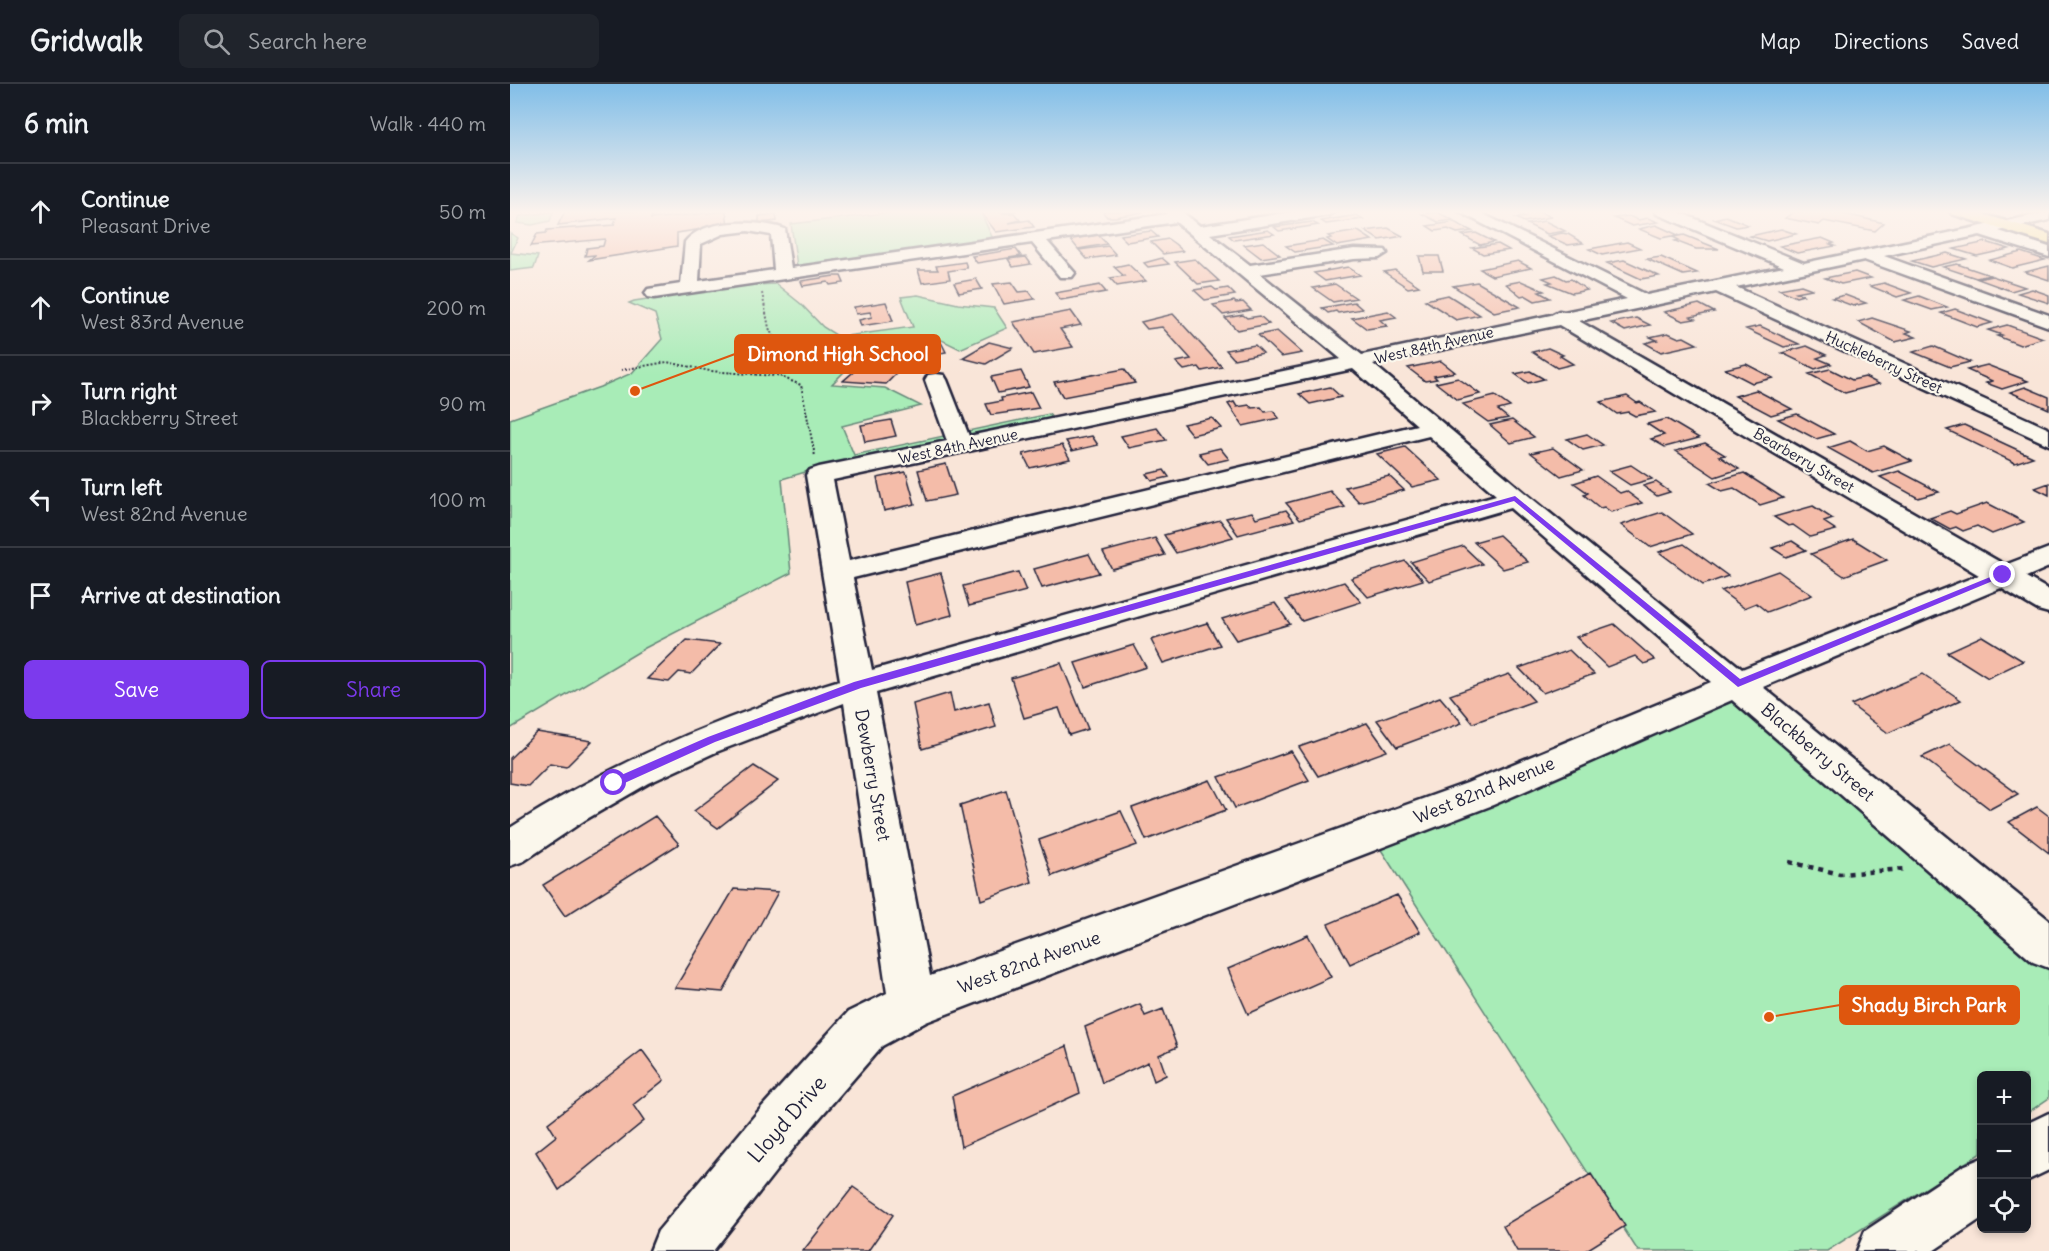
<!DOCTYPE html>
<meta charset="utf-8">
<style>
:root{--surface:#171b24;--page:#20242c;--text:#f1f3f6;--muted:#9ea1a6;--line:#363941;--accent:#7c3aed}
body{margin:0;font-family:Delius,sans-serif;background:var(--page);color:var(--text)}
.controls{position:absolute;right:18px;bottom:18px;display:grid;overflow:hidden;border-radius:9px;box-shadow:0 3px 9px #0003}
.controls button{width:54px;height:54px;display:grid;place-items:center;padding:0;border:0;border-bottom:2px solid var(--line);background:var(--surface);color:var(--text);font:30px sans-serif}
.stop{position:absolute;width:18px;height:18px;margin:-14px;border:4px solid #7c3aed;border-radius:50%;background:#fff}
.stop.end{background:#7c3aed;border-color:#fff;box-shadow:0 2px 6px #0008}
.list{margin:0;padding:0;list-style:none}
h2{display:flex;justify-content:space-between;align-items:center;height:78px;margin:0;padding:0 24px;font-size:26px}
h2 small{font-size:20px;font-weight:400;color:var(--muted)}
.list li{display:grid;grid-template-columns:39px 1fr auto;gap:18px;align-items:center;box-sizing:border-box;height:96px;padding:0 24px;border-top:2px solid var(--line)}
.list b{display:block;font-size:22px;white-space:nowrap}
.list p{margin:0;font-size:20px;white-space:nowrap;color:var(--muted)}
.list em{font-size:20px;font-style:normal;color:var(--muted)}
.actions{display:flex;gap:12px;padding:18px 24px}
.actions a{flex:1;padding:14px 0;border:2px solid var(--accent);border-radius:9px;text-align:center;font-size:21px;color:var(--accent)}
.actions .main{background:var(--accent);color:#fff}
.icon{flex:none;width:33px;height:33px;fill:none;stroke:currentColor;stroke-width:2;stroke-linecap:round;stroke-linejoin:round}
.map{position:relative;flex:none;width:1539px;height:1167px;overflow:hidden}
header{display:flex;align-items:center;gap:36px;box-sizing:border-box;height:84px;padding:0 30px;background:var(--surface);border-bottom:2px solid var(--line)}
header strong{font-size:28px}
nav{display:flex;gap:33px;margin-inline-start:auto;font-size:21px}
.search{width:420px;height:54px;background:var(--page);display:flex;align-items:center;gap:15px;box-sizing:border-box;padding:0 21px;border-radius:9px;color:var(--muted);font-size:22px}
main{display:flex}
aside{flex:1;background:var(--surface)}
.map>svg:first-child{display:block}
.green{fill:#a8ecb7;stroke:#658779;stroke-width:1.5}
.building{fill:#f4bca9;stroke:#22223b;stroke-width:1.5}
.lines{fill:none;stroke-linecap:round;stroke-linejoin:round}
.minor-casing{stroke:#22223b;stroke-width:5}
.major-casing{stroke:#22223b;stroke-width:5}
.path-far1{stroke:#22223b;stroke-width:2;stroke-dasharray:2 2;stroke-linecap:butt}
.path{stroke:#22223b;stroke-width:4.5;stroke-dasharray:5 5;stroke-linecap:butt}
.minor{fill:#fbf7ec;fill-rule:evenodd}
.major{fill:#f6e381;fill-rule:evenodd}
.route{fill:#7c3aed}
.labels{text-anchor:middle;dominant-baseline:central;stroke-width:4.5;stroke-linejoin:round;paint-order:stroke}
.far-street-label{font-size:15px;fill:#22223b;stroke:#fbf7ec}
.street-label{font-size:18px;fill:#22223b;stroke:#fbf7ec}
.near-street-label{font-size:21px;fill:#22223b;stroke:#fbf7ec}
.leader{fill:none;stroke:#de560e;stroke-width:2}
.callout-dot{fill:#de560e;stroke:#fbf7ec;stroke-width:2}
.callout{fill:#de560e;stroke:#de560e;stroke-width:2}
.callout-label{font-size:20px;text-anchor:middle;font-weight:bold;fill:#fff}
</style>
<header>
<strong>Gridwalk</strong>
<div class="search"><svg class="icon" aria-label="search" viewBox="0 0 24 24"><circle cx="10" cy="10" r="6"/><path d="M15 15l6 6"/></svg>Search here</div>
<nav><a>Map</a><a>Directions</a><a>Saved</a></nav>
</header>
<main>
<aside>
<h2>6 min<small>Walk · 440 m</small></h2>
<ul class="list">
<li><svg class="icon" aria-label="ahead" viewBox="0 0 24 24"><path d="M12 20V5M6 11l6-6 6 6"/></svg><div><b>Continue</b><p>Pleasant Drive</p></div><em>50 m</em></li>
<li><svg class="icon" aria-label="ahead" viewBox="0 0 24 24"><path d="M12 20V5M6 11l6-6 6 6"/></svg><div><b>Continue</b><p>West 83rd Avenue</p></div><em>200 m</em></li>
<li><svg class="icon" aria-label="right" viewBox="0 0 24 24"><path d="M7 20v-9h11M14 6l5 5-5 5"/></svg><div><b>Turn right</b><p>Blackberry Street</p></div><em>90 m</em></li>
<li><svg class="icon" aria-label="left" viewBox="0 0 24 24"><path d="M17 20v-9H6M10 6l-5 5 5 5"/></svg><div><b>Turn left</b><p>West 82nd Avenue</p></div><em>100 m</em></li>
<li><svg class="icon" aria-label="arrive" viewBox="0 0 24 24"><path d="M6 21V4h12l-3 4 3 4H6"/></svg><div><b>Arrive at destination</b></div></li>
</ul>
<div class="actions"><a class="main">Save</a><a>Share</a></div>
</aside>
<div class="map">
<svg width="1539" height="1167" viewBox="0 0 1539 1167">
<rect width="100%" height="100%" fill="#f9e5d8"/>
<filter id="ink" filterUnits="userSpaceOnUse"><feTurbulence type="fractalNoise" baseFrequency=".0167" numOctaves="2"/><feDisplacementMap in="SourceGraphic" scale="12" xChannelSelector="R" yChannelSelector="G"/><feConvolveMatrix kernelMatrix="1 2 1 2 8 2 1 2 1" color-interpolation-filters="sRGB"/></filter>
<g filter="url(#ink)">
<!-- green -->
<path class="green" d="M393 127H470L483 155 287 182 281 140Z
M43 128 40 137 22 141 7 139 10 132Z
M0 149 8 154 1 169 28 172 24 184 0 187Z
M266 200 291 220 313 243 329 253 403 243 391 213 408 211 448 220 484 224 497 244 450 265 430 255 378 264 387 277 341 281 322 300 375 304 411 322 332 342 344 371 539 330 543 335 315 382 272 395 281 489 135 564 0 645V335L90 303 122 289 152 255 145 230 119 219 124 217 223 202Z
M1232 614 1539 875V1014L1517 1029 1516 992H1472L1471 1069 1317 1167H1128L868 761Z"/>
<!-- building -->
<path class="building" d="M55 127H170L142 131 141 135 216 127 218 141 167 149V162L79 176 85 171 75 172 77 164 93 162 95 155 21 162 27 150 36 149 37 146 104 141 106 134 48 141Z
M470 127H506L492 129H504L510 136 499 139 519 136 524 143 486 148Z
M592 127H632L633 128 605 133H597Z
M1029 127 1041 133 1014 138 1006 134 1016 133 1008 129Z
M1285 127H1322L1374 139 1365 147 1314 137 1309 141 1275 134Z
M927 128 943 136 928 138 912 130Z
M266 130 267 137 249 139V132Z
M847 131 853 135 816 140 811 137Z
M1119 132 1128 136 1138 134 1148 138 1122 142 1104 134Z
M1216 132 1238 141 1226 143 1204 135Z
M1035 137 1055 147 1037 150 1017 140Z
M802 138 808 141 769 147 764 143Z
M944 138 962 147 947 149 938 145 925 147 917 142Z
M1146 141 1168 151 1151 154 1129 145Z
M878 144 893 152 869 156 855 147Z
M1271 145 1286 150 1257 157 1240 152Z
M758 146 764 150 724 156 719 152Z
M641 147 648 153 617 158 610 151Z
M848 147 862 156 827 162 817 155 821 154 818 152Z
M966 149 984 158 970 161 952 151Z
M1052 149 1058 150 1073 159 1058 161 1038 152Z
M588 151 597 160 568 165 560 155Z
M1174 151 1209 165H1186L1165 157 1169 156 1163 153Z
M1312 154 1324 159 1320 160 1325 162 1287 169 1270 162Z
M658 155 665 160 673 167 653 170 641 158Z
M813 156 823 162 785 168 776 162Z
M753 158 770 171 751 174 734 161Z
M1117 158 1130 164 1092 171 1079 165Z
M1476 158 1499 165 1467 172 1444 165Z
M988 160 999 166 973 170 962 164Z
M598 162 606 171 577 175 569 166Z
M506 165 511 172 467 179 462 172Z
M1511 168 1535 176 1502 184 1480 176Z
M1437 169 1456 175 1421 183 1402 177Z
M909 172H929L933 187H913Z
M516 173 521 180 503 183 498 175Z
M1151 173 1187 189 1173 191 1137 175Z
M652 174 659 180 638 183 634 179Z
M685 175 709 197 688 200 665 178Z
M1114 176 1149 192 1131 195 1097 179Z
M1008 177 1021 184 982 192 970 185Z
M455 178 457 184 438 187 440 195 412 199 408 186H428L426 182Z
M618 180 636 197 607 202 600 194 614 192 604 183Z
M1447 180 1480 191 1466 194 1433 183Z
M1539 182V196L1515 188Z
M838 183 850 191 815 197 804 189Z
M885 186 909 202 898 204 874 188Z
M1345 188 1361 194 1331 200 1315 194Z
M1046 191 1056 196 1061 195 1077 206 1062 209 1037 199 1042 198 1033 194Z
M324 192H331L334 199 320 201 318 198 293 202 291 197Z
M1482 192 1515 203 1501 207 1468 195Z
M466 195 472 205 449 209 444 199Z
M1011 197 1034 207 1029 208 1040 214 1025 217 1015 211 1011 212 996 200Z
M502 198 509 208 519 207 525 215 494 220 483 200Z
M967 198 1010 223 984 228 943 202Z
M1374 199 1401 209 1387 213 1360 202Z
M825 200 846 214 823 218 803 204Z
M590 201 596 208 551 216 545 209Z
M1291 201 1302 205 1286 208 1293 211 1286 213 1269 205Z
M702 203 706 206 718 204 725 211 695 216 684 206Z
M1522 205 1539 211V219L1508 209Z
M938 211 970 231 946 236 915 216Z
M1335 211 1356 219 1343 222 1322 214Z
M1409 212 1437 223 1422 226 1394 216Z
M724 217 726 219 733 218 741 226 713 231 703 221Z
M376 218 383 237 351 242 349 236 362 233 360 228 346 230 344 223Z
M844 218 852 225 828 229 826 227 818 229 812 224Z
M1189 220 1204 228 1181 233 1185 235 1173 237 1154 228Z
M1445 225 1482 239 1467 243 1431 229Z
M561 227 571 241 550 245 563 263 524 270 503 238Z
M878 227 886 233 870 236 877 242 857 245 842 234Z
M663 230 712 283 692 287 689 283 674 286 666 278 681 275 652 243 637 245 631 238Z
M733 231 737 234 750 232 759 240 727 246 715 234Z
M1126 234 1140 241 1115 247 1101 239Z
M1362 234 1401 247 1396 249 1406 253 1385 258 1348 238Z
M1497 241 1533 254 1510 261 1487 252 1492 251 1478 246Z
M1250 242 1289 260 1274 263 1236 245Z
M767 247 792 269 771 273 748 251Z
M1158 249 1169 254 1174 253 1187 260 1151 268 1135 259 1147 256 1140 253Z
M431 258 436 268 400 275 396 264Z
M479 258 503 264 476 280 452 274Z
M745 261 753 269 724 275 716 266Z
M1297 262 1316 271 1307 274 1321 280 1305 285 1272 269Z
M1423 262 1460 278 1440 283 1403 268Z
M1038 264 1053 271 1050 272 1063 280 1047 284 1022 268Z
M931 277 945 288 924 292 927 295 915 297 898 284Z
M1236 280 1263 294 1242 299 1215 285Z
M1477 281 1518 297 1492 305 1476 299 1482 297 1457 286Z
M348 284 389 287 376 300 333 297Z
M614 285 625 299 553 313 544 298Z
M1320 285 1342 296 1355 293 1369 300 1335 309 1299 290Z
M511 287 519 303 488 309 481 293Z
M1020 287 1034 295 1018 299 1005 290Z
M948 294 970 310 948 316 926 299Z
M820 303 831 313 800 320 789 310Z
M1515 303 1539 313V325L1500 308Z
M1246 306 1282 325 1261 331 1225 312Z
M521 308 529 324 481 331 476 320 492 317 491 314Z
M985 312 1000 323 988 326 998 334 978 338 953 320Z
M1117 312 1127 319 1130 318 1145 328 1125 332 1118 328 1107 330 1090 318Z
M724 318 727 323 739 321 742 324 751 323 755 328 763 327 769 334 733 342 718 320Z
M1287 330 1324 350 1306 355 1268 335Z
M702 334 711 344 682 351 673 340Z
M1157 335 1189 354 1155 363 1141 355 1154 351 1137 340Z
M381 336 386 352 355 358 351 341Z
M1002 336 1024 353 1001 359 980 341Z
M1454 341 1523 373 1505 379 1437 346Z
M647 344 656 356 619 364 611 352Z
M1077 350 1093 361 1073 366 1057 355Z
M582 352 588 361 562 367 556 357Z
M1340 357 1357 367 1374 362 1402 377 1363 389 1318 364Z
M1195 359 1215 371 1209 372 1229 385 1205 393 1166 367Z
M552 361 560 375 520 384 513 370Z
M895 363 931 396 902 403 867 370Z
M710 364 719 375 698 380 689 369Z
M1043 364 1073 386 1051 392 1021 369Z
M436 380 446 411 417 417 408 386Z
M1121 381 1142 395 1120 401 1099 387Z
M654 386 659 393 642 397 637 390Z
M1389 387 1429 408 1408 414 1370 393Z
M396 388 405 420 374 427 367 394Z
M1234 389 1273 414 1250 421 1224 404 1212 407 1199 399Z
M879 392 894 406 849 418 835 403Z
M1086 392 1110 409 1116 407 1132 419 1101 428 1094 423 1090 424 1074 411 1078 409 1064 399Z
M1146 398 1160 408 1147 412 1133 402Z
M1539 399V411L1525 404Z
M820 407 835 423 790 435 776 419Z
M1477 419 1514 438 1482 450 1467 442 1453 447 1446 443 1440 445 1420 434 1440 427 1446 430Z
M1303 422 1323 435 1314 438 1326 446 1300 453 1283 441 1278 442 1264 433Z
M776 426 784 436 728 451 716 434 742 428 746 434Z
M1152 428 1182 450 1140 463 1111 441Z
M710 436 723 453 666 469 654 451Z
M989 451 1018 478 993 485 964 458Z
M645 454 655 471 602 485 593 468Z
M1343 455 1377 476 1334 492 1301 470Z
M1282 457 1296 466 1276 473 1262 464Z
M1174 460 1218 492 1193 501 1149 468Z
M953 462 972 480 919 497 901 478Z
M579 470 589 489 532 504 524 485Z
M895 477 913 496 858 513 841 494Z
M1268 487 1302 511 1257 528 1246 519 1234 524 1211 507Z
M508 488 516 507 459 522 453 502Z
M431 489 442 531 405 541 395 498Z
M834 498 851 518 792 537 776 516Z
M765 519 780 540 726 556 712 535Z
M697 539 710 561 653 579 641 556Z
M1104 540 1145 576 1134 580 1125 572 1097 583 1066 553Z
M1472 552 1513 577 1478 594 1437 568Z
M177 556 210 560 181 590 169 588 159 598 137 595Z
M624 561 636 583 575 603 565 579Z
M1059 566 1084 590 1033 609 1009 584Z
M551 579 578 645 559 651 549 624 514 634 501 594Z
M999 590 1024 617 963 639 940 611Z
M1413 590 1451 616 1378 649 1341 621Z
M440 609 444 628 479 618 486 643 412 665 403 620Z
M930 613 952 639 887 663 867 636Z
M857 639 877 667 808 692 789 663Z
M27 648 82 657 56 683 40 680 18 702 0 699V674Z
M1440 660 1508 710 1480 725 1412 673Z
M781 667 799 696 725 724 709 693Z
M244 682 268 697 208 744 184 727Z
M700 696 716 726 636 756 622 724Z
M496 706 522 798 471 816 450 721Z
M1527 723 1539 732V769L1499 738Z
M611 727 627 761 542 792 529 756Z
M145 732 169 760 55 832 33 801Z
M224 805 268 808 213 908 165 904Z
M887 811 910 848 840 880 818 840Z
M798 851 821 893 738 930 718 885Z
M630 920 635 932 653 925 667 963 649 971 656 991 644 997 638 978 592 999 575 943Z
M557 962 570 1009 451 1063 442 1012Z
M132 966 154 996 123 1021 134 1037 49 1106 26 1068 46 1052 38 1039Z
M1081 1090 1115 1142 1075 1167H1007L993 1142Z
M343 1103 383 1131 358 1167H293Z"/>
<g class="lines">
<defs>
<path id="minor" d="M655 127H671L690 142 788 127H826L819 131 700 150 740 181 844 165 875 166 877 169 869 174 844 175 750 190 852 271 1041 231 1049 227 1054 228 1117 215 948 127H967L1137 211 1274 183 1147 130 1145 127H1166L1294 179 1539 128V136L1489 147 1539 163V173L1470 151 1374 172 1539 231V243L1354 176 1226 203 1539 345V361L1206 208 1069 237 1495 481 1539 464V483L1516 493 1539 506V529L1528 526 1491 504 1253 603 1539 836V884L1523 878 1222 616 983 721 416 938 372 962 287 1060 203 1167H140L148 1147 251 1024 338 928 377 909 334 619 206 668 139 699 75 736 14 777 0 782V744C103 678 214 631 330 596L296 391 300 386 309 383 437 357 415 296 418 291 426 290 434 291 437 296 459 352 831 275 666 138 537 157 565 189 562 193H550L522 159 144 214 138 213 135 209 138 205 171 200 175 158C193 134 249 136 275 145L281 184 657 130ZM238 147 261 151 264 186 189 197 191 160 213 150ZM1049 241 1469 491 1232 585 1014 408 863 280ZM843 285 907 341 339 477 323 396ZM919 352 986 411 362 586 343 494ZM1000 424 1201 598 957 699 420 892 366 609Z
M1539 1029V1086L1516 1097V1040Z
M1472 1074V1134L1423 1167H1347L1355 1147 1453 1082Z"/>
<path id="major" d="M1440 127H1463L1539 150V160L1442 130Z"/>
</defs>
<!-- minor casing -->
<use href="#minor" class="minor-casing"/>
<!-- major casing -->
<use href="#major" class="major-casing"/>
<!-- path-far1 -->
<path class="path-far1" d="M252 209 259 244 271 269 264 290 291 301 305 372
M111 286 157 278 200 287 265 292"/>
<!-- path -->
<path class="path" d="M1279 778 1330 790 1395 785"/>
<!-- minor -->
<use href="#minor" class="minor"/>
<!-- major -->
<use href="#major" class="major"/>
</g>
</g>
<!-- sky -->
<linearGradient id="sky" x2="0" y2="1"><stop stop-color="#81bee8"/><stop offset="0.44" stop-color="#fcf3ed"/><stop offset="1" stop-color="#fcf3ed" stop-opacity="0"/></linearGradient>
<rect width="1539" height="291" fill="url(#sky)"/>
<!-- route -->
<path class="route" d="M1005 412 1230 595 1490 489 1497 491 1228 603 1004 417 351 604 205 658 108 702H100L99 699 100 696 198 653 344 598Z"/>
<g class="labels">
<!-- far-street labels -->
<g class="far-street-label">
<text transform="translate(924 261) rotate(-13)">West 84th Avenue</text>
<text transform="translate(1374 278) rotate(25)">Huckleberry Street</text>
<text transform="translate(448 362) rotate(-12)">West 84th Avenue</text>
<text transform="translate(1294 376) rotate(30)">Bearberry Street</text>
</g>
<!-- street labels -->
<g class="street-label">
<text transform="translate(1308 668) rotate(40)">Blackberry Street</text>
<text transform="translate(363 691) rotate(80)">Dewberry Street</text>
<text transform="translate(974 706) rotate(-22)">West 82nd Avenue</text>
<text transform="translate(519 878) rotate(-20)">West 82nd Avenue</text>
</g>
<!-- near-street labels -->
<g class="near-street-label">
<text transform="translate(277 1035) rotate(-49)">Lloyd Drive</text>
</g>
</g>
<!-- callouts -->
<path class="leader" d="M125 307L225 270M1259 933L1330 921"/>
<g class="callout-dot">
<circle cx="125" cy="307" r="6"/>
<circle cx="1259" cy="933" r="6"/>
</g>
<g class="callout">
<rect x="225" y="251" width="205" height="38" rx="6"/>
<rect x="1330" y="902" width="179" height="38" rx="6"/>
</g>
<g class="callout-label">
<text x="328" y="277">Dimond High School</text>
<text x="1419" y="928">Shady Birch Park</text>
</g>
</svg>
<div class="controls">
<button>+</button>
<button>−</button>
<button><svg class="icon" aria-label="locate" viewBox="0 0 24 24"><circle cx="12" cy="12" r="6"/><path d="M12 2v4M12 18v4M2 12h4M18 12h4"/></svg></button>
</div>
<div class="stop" style="left:104px;top:699px"></div>
<div class="stop end" style="left:1493px;top:491px"></div>
</div>
</main>
